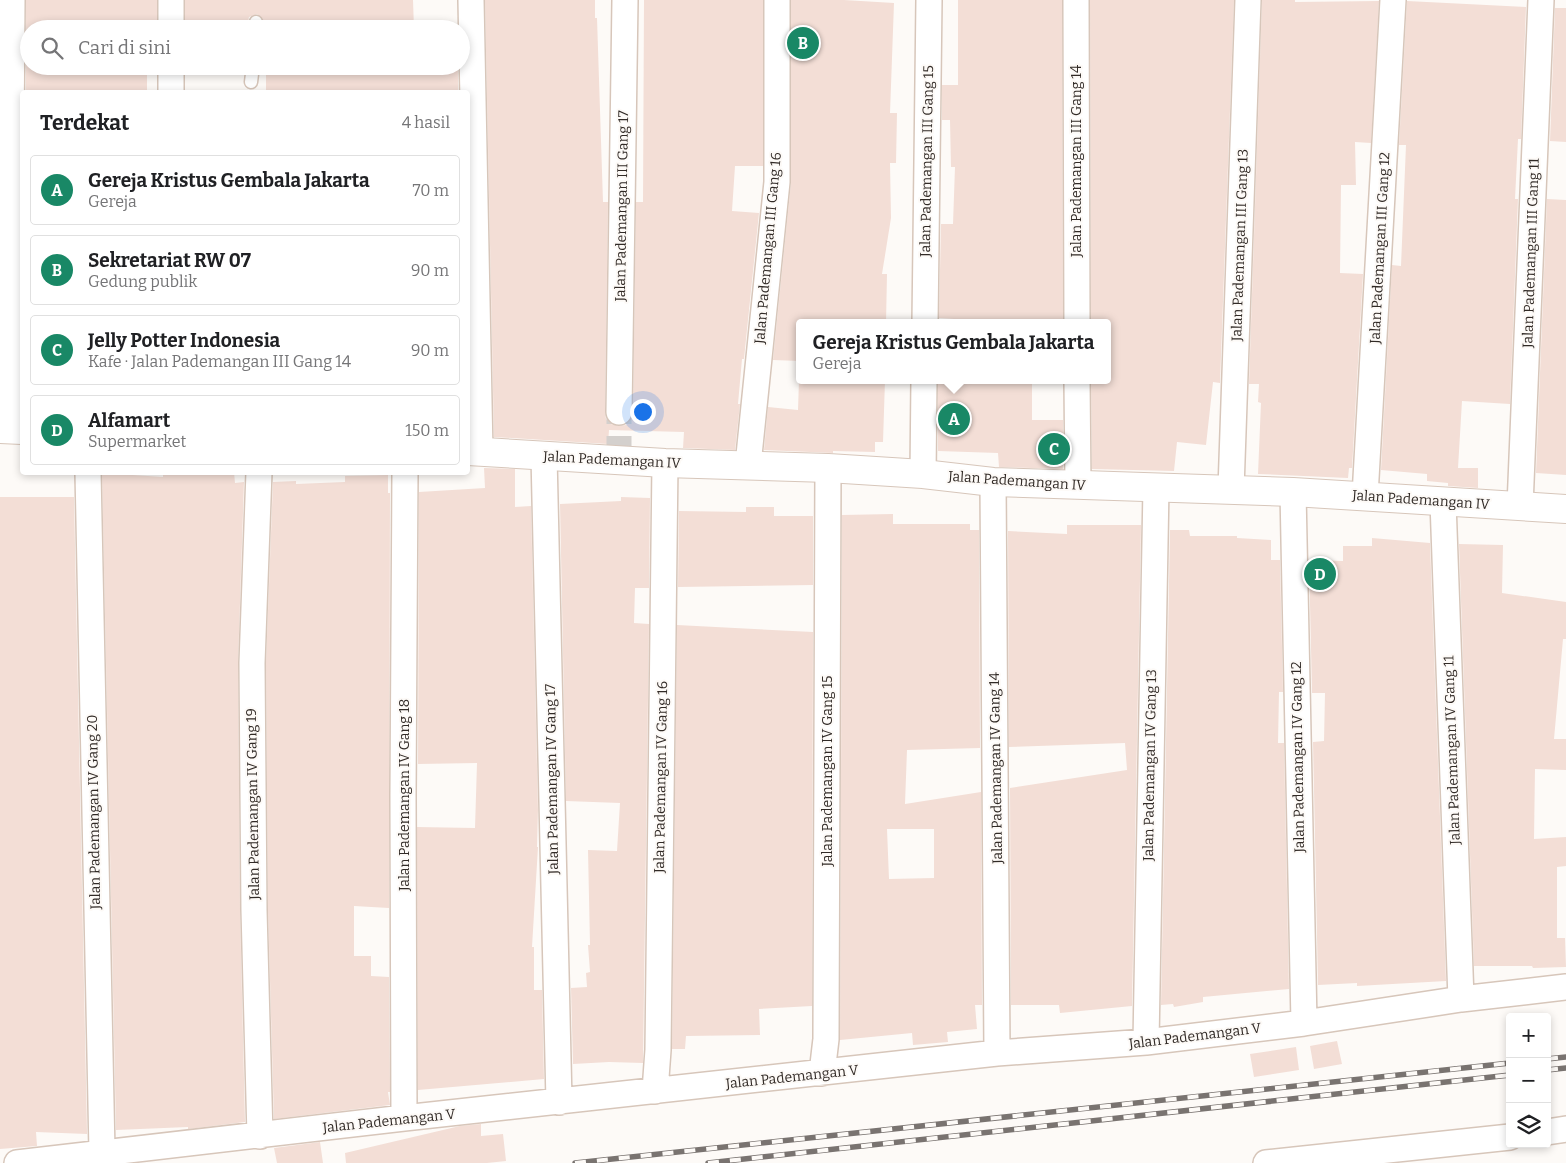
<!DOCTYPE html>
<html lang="id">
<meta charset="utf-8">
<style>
:root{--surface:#fff;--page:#f2f2f2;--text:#202124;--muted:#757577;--line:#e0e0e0;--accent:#198866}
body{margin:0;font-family:Bitter,serif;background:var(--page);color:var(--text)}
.controls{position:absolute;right:15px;bottom:15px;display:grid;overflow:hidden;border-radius:5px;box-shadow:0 2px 8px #0003}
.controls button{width:45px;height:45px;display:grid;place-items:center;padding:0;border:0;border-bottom:1px solid var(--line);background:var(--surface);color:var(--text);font:25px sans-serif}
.you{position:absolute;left:642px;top:411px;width:18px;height:18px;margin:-12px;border:4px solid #fff;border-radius:50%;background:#1a73e8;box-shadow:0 0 0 8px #1a73e833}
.badge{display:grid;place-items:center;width:32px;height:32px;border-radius:50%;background:var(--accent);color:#fff;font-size:16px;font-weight:700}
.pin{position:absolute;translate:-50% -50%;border:2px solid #fff;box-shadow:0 1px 5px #0006}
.popup{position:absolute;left:796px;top:319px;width:315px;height:65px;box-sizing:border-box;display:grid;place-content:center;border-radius:5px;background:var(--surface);filter:drop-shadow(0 1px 4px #0005);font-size:16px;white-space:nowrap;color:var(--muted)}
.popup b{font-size:19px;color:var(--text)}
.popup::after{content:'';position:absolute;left:50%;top:100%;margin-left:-10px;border:10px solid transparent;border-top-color:var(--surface)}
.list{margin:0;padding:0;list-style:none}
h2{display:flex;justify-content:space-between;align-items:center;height:65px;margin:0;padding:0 20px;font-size:21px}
h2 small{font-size:16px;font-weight:400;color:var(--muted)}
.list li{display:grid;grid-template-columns:32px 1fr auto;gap:15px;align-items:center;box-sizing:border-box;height:70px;margin:0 10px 10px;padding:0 10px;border:1px solid var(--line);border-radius:5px}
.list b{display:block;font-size:19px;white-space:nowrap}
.list p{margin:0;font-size:16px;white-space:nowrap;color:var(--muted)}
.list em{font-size:16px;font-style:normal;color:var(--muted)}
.icon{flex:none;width:28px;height:28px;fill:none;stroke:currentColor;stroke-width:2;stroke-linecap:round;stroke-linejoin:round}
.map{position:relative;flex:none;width:1566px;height:1163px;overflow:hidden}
.search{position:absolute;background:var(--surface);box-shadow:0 2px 8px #0003;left:20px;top:20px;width:450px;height:55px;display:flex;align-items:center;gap:12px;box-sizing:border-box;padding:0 18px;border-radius:28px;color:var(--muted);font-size:19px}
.panel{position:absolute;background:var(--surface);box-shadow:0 2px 8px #0003;left:20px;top:90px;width:450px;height:385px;border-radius:5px}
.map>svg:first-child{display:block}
.building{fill:#f3ded6;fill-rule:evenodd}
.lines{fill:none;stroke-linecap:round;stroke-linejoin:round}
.minor-tunnel{stroke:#d4d0cd;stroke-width:25;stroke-dasharray:25 12;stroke-linecap:butt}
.service-casing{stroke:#d7c6ba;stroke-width:15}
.minor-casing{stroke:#d7c6ba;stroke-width:28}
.tertiary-casing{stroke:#d7c6ba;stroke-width:30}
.service{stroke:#fff;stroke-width:12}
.minor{stroke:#fff;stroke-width:25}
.tertiary{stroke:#fff;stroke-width:28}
.rail-casing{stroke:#797370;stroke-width:5.5}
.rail{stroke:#fdfaf7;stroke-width:4;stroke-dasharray:11;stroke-linecap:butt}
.labels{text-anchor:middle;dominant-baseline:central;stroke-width:4;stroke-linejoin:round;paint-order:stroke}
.street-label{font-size:14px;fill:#312a26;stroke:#fdfaf7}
</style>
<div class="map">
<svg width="1566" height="1163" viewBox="0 0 1566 1163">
<rect width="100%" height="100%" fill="#fdfaf7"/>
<!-- building -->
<path class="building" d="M26 0H157V29H29V66H147V92L26 91Z
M185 0H413L414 29H266V26H264L263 19 257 14 249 17 247 27 185 29Z
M485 0H595V18H597L603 202H608L605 412 606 419 611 424 619 426 626 425 631 420 633 412 636 202H643L644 0H763V166H735L732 211 759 213 744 359H742L738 404H740L735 450 683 448 684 432 609 430 608 444 494 437Z
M791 0H844L894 3 890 113H897L896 163H890L891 218 882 274H887L886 323H800V361L773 360 791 183Z
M958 0H1062L1063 323H1016L939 318 941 224H953L955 167H951L950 120H942V85H958Z
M1090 0H1234L1220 383 1213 382 1206 445 1177 442 1174 471 1092 469 1091 380H1108V323H1091Z
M1262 0H1295V2L1379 1 1371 143 1355 142 1356 185H1341L1340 273 1363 274 1352 468H1349L1348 478 1258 474 1261 403 1258 402 1259 384H1249Z
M1407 1 1526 7 1521 139H1518L1515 199H1518L1510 404 1462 401 1458 468H1478V488L1448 486V483L1427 481V474L1381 470 1392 265 1401 266 1406 145H1399Z
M1555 8H1566V142L1550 141Z
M266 66H458V92H266Z
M1547 199 1566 200V475L1536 473Z
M799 380H885L883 442H875V452L833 451V453L764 450 768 407 798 410Z
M938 380H1032V420H1063V469L999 467 998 453 938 451Z
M484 468 515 469V507L531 506 538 810 537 847H538L532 947H534V990H542L544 1079 418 1090 417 827 475 828 477 763 418 764 419 492 485 488Z
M163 472H234L235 483 244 482 238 663 240 910 245 1122 188 1129V1127L116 1130 102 473 163 477Z
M388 475V493H390L389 908 354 906V956H371V976L389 977 390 1092H388L390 1105 274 1119 268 910 266 663 273 482 296 481V484L345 482V476Z
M0 497H74L87 1132V1134L36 1132 37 1146 0 1149Z
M621 497 650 498 649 588H635L634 623 649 624 643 1063 609 1062 573 1064 571 988 587 987 586 973 590 972 588 945H590L588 850 617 851 620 803 566 801 560 504 621 501Z
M746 507H774V516H813V585L678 587 679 511 746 512Z
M893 514V524H970V530H979L980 748 907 750 905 804 981 792 982 1005H975L977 1029 947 1032 948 1042 913 1045 912 1033 840 1040 842 515ZM887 829H934V878L889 879Z
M1067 525H1141L1132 1006 1060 1013 1059 1005H1011L1010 788 1127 770 1125 743 1009 747 1008 531 1067 534Z
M1170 530H1189L1190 536H1237V538L1271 540V560H1280L1283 692H1279L1278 743H1284L1289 989 1203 997V1002L1174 1007 1173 1004 1161 1005Z
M1372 538 1430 543 1446 981 1357 986V983L1318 985 1313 742 1324 741 1325 693H1312L1309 560 1343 561V546H1372Z
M1459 544 1503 545 1502 593 1566 602V639H1563L1554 739H1566V770L1535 769 1534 839 1566 837V866L1557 867V938H1565L1566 967 1533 968 1532 966H1474Z
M677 625 813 632 812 1006 759 1009 760 1035 686 1036 685 1049H672Z
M1337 1041 1342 1064 1314 1069 1310 1046Z
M1296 1047 1299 1070 1254 1077 1250 1054Z
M481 1124V1136L503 1134 506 1161 487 1163H346L345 1153 460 1126Z
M320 1142 323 1163H277L274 1148Z"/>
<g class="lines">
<!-- minor-tunnel -->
<path class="minor-tunnel" d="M619 461V412"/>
<defs>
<path id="service" d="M255 29 256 22
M251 82 253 66"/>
<path id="minor" d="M471 0 480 452
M1076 0 1077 323
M171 29V0
M171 92V66
M925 323 929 0
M1077 380 1078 485
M619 412 625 0
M9 429 12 0
M544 456 559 1102
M748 465 777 182V0
M88 472 102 1152
M259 472 252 663 254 910 260 1136
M923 474 924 380
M993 482 997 1053
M1231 489 1248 0
M1293 492 1304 1023
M1365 496 1393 0
M1443 502 1461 999
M1520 506 1541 0
M1146 1042 1156 487
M822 1073 826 1039 828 468
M655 1091 658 1050 665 463
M404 1118 403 796 405 472
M1547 1132 1566 1129
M17 1163 404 1118 997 1053 1146 1042 1304 1023 1461 999 1566 987
M1266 1163 1510 1137"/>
<path id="tertiary" d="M0 429 22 430
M468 451 665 463 828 468 923 474 993 482 1293 492 1566 509"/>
</defs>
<!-- service casing -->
<use href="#service" class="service-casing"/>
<!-- minor casing -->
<use href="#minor" class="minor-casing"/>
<!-- tertiary casing -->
<use href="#tertiary" class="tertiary-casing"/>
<!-- service -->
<use href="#service" class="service"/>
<!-- minor -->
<use href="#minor" class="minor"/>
<!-- tertiary -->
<use href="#tertiary" class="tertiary"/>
<defs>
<path id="rail" d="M1547 1059 1566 1057
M1547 1070 1566 1068
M575 1163 1510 1063
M708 1163 1510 1075"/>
</defs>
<!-- rail casing -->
<use href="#rail" class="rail-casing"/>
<!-- rail -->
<use href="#rail" class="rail"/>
</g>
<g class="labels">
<!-- street labels -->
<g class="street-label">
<text transform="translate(927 161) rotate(-89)">Jalan Pademangan III Gang 15</text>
<text transform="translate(1076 161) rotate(-90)">Jalan Pademangan III Gang 14</text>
<text transform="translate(622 206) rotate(-89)">Jalan Pademangan III Gang 17</text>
<text transform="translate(1240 245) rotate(-88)">Jalan Pademangan III Gang 13</text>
<text transform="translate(768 248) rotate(-85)">Jalan Pademangan III Gang 16</text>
<text transform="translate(1380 248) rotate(-87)">Jalan Pademangan III Gang 12</text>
<text transform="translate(1531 253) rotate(-88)">Jalan Pademangan III Gang 11</text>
<text transform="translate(612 460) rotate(3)">Jalan Pademangan IV</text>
<text transform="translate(1017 481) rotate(4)">Jalan Pademangan IV</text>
<text transform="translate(1421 500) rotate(4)">Jalan Pademangan IV</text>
<text transform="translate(1452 750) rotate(-92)">Jalan Pademangan IV Gang 11</text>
<text transform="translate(1298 757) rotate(-91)">Jalan Pademangan IV Gang 12</text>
<text transform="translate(1150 765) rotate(-89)">Jalan Pademangan IV Gang 13</text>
<text transform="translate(996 768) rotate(-91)">Jalan Pademangan IV Gang 14</text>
<text transform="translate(827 771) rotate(-90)">Jalan Pademangan IV Gang 15</text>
<text transform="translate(661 777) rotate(-89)">Jalan Pademangan IV Gang 16</text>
<text transform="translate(552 779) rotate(-91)">Jalan Pademangan IV Gang 17</text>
<text transform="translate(404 795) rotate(-90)">Jalan Pademangan IV Gang 18</text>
<text transform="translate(253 804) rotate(-91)">Jalan Pademangan IV Gang 19</text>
<text transform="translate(94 812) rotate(-91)">Jalan Pademangan IV Gang 20</text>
<text transform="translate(1195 1036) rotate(-7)">Jalan Pademangan V</text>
<text transform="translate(792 1077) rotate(-6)">Jalan Pademangan V</text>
<text transform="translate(389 1121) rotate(-6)">Jalan Pademangan V</text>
</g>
</g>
</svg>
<div class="controls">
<button>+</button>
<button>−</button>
<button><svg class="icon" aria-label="layers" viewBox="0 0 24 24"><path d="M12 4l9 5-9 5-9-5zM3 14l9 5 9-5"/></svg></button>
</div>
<div class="you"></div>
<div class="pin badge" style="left:954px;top:419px">A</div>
<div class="popup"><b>Gereja Kristus Gembala Jakarta</b>Gereja</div>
<div class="pin badge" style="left:803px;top:43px">B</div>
<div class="pin badge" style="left:1054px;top:449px">C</div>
<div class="pin badge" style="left:1320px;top:574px">D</div>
<div class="search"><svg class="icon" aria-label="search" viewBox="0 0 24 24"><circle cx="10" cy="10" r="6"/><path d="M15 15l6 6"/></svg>Cari di sini</div>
<section class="panel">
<h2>Terdekat<small>4 hasil</small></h2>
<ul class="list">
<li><span class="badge">A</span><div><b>Gereja Kristus Gembala Jakarta</b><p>Gereja</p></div><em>70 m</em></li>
<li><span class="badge">B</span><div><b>Sekretariat RW 07</b><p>Gedung publik</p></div><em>90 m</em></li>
<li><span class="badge">C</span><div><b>Jelly Potter Indonesia</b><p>Kafe · Jalan Pademangan III Gang 14</p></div><em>90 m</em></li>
<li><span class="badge">D</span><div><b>Alfamart</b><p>Supermarket</p></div><em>150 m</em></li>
</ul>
</section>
</div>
